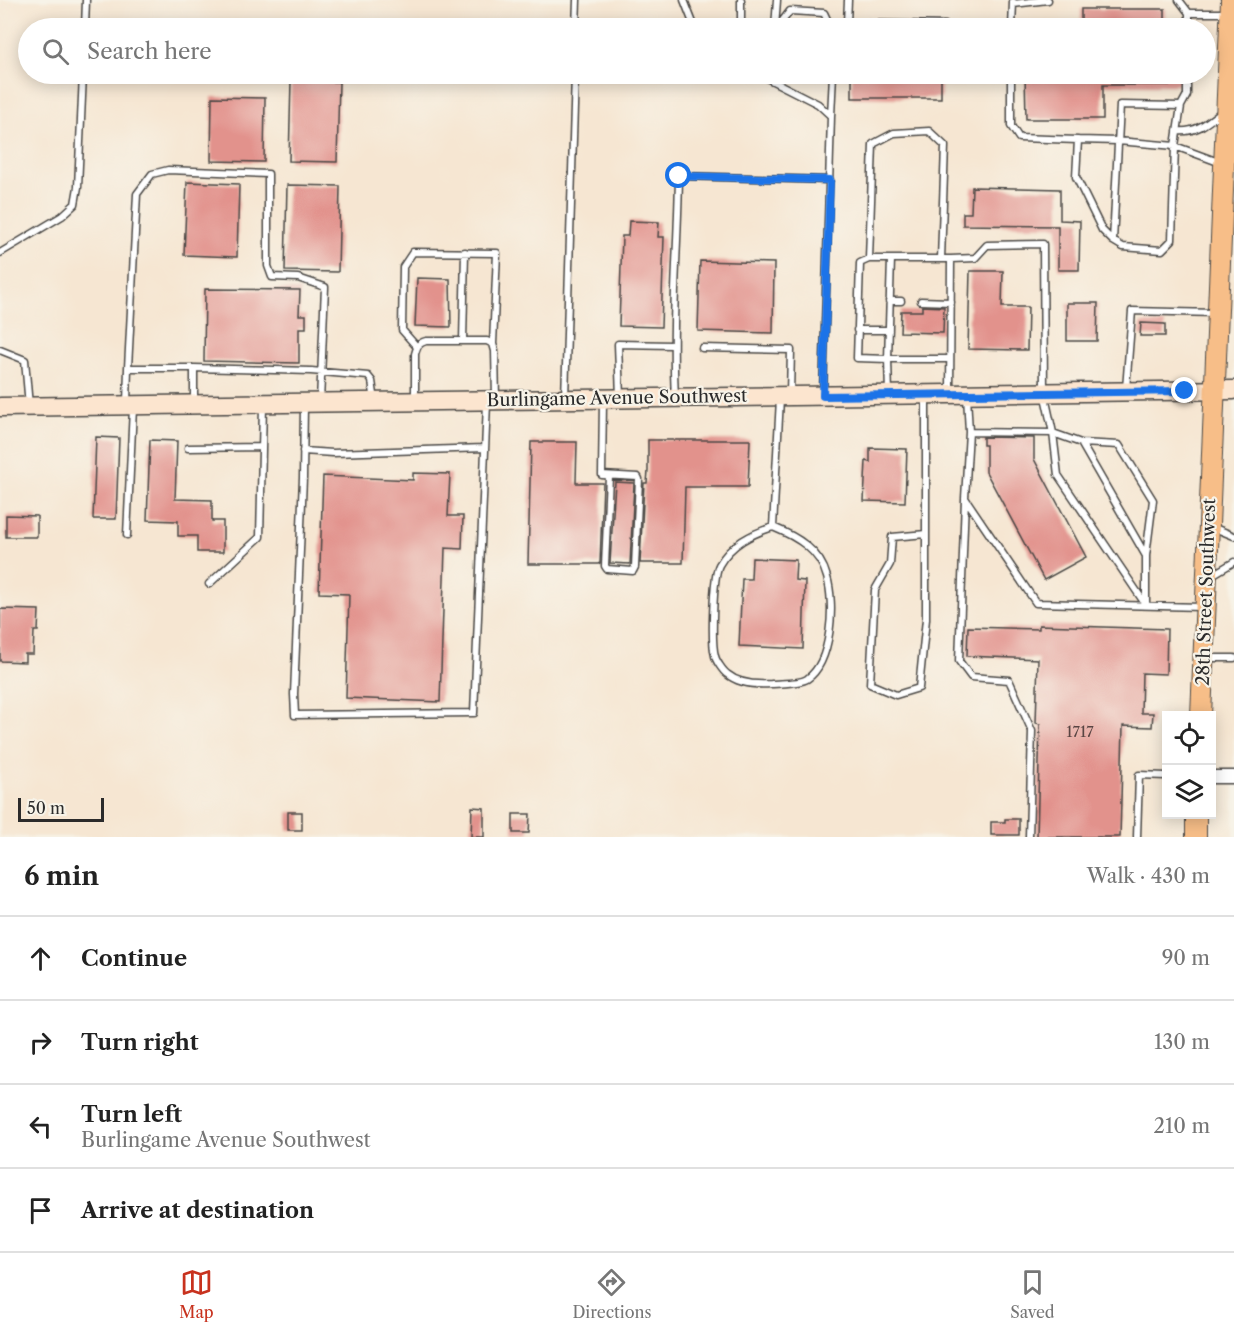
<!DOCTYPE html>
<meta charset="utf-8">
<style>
:root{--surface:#fff;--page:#f2f2f2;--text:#222;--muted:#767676;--line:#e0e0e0;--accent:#c8321e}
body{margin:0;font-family:"Libre Caslon Text",serif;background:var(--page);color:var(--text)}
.controls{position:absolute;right:18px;bottom:18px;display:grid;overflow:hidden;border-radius:0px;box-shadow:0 3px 15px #0003}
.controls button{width:54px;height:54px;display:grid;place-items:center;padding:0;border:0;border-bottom:2px solid var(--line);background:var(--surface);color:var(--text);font:30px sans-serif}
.scale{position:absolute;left:18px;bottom:15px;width:86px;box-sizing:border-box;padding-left:6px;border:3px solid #2b2b2b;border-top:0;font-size:16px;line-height:21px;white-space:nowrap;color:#2b2b2b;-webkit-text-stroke:4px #f7f3e8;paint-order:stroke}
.stop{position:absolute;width:18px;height:18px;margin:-14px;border:4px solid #1a73e8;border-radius:50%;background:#fff}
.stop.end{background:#1a73e8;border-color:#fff;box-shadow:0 2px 6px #0008}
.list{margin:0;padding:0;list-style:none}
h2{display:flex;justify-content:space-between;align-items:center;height:78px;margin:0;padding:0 24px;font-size:26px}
h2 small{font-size:20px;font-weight:400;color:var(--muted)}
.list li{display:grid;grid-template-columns:39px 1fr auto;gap:18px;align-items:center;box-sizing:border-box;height:84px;padding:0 24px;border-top:2px solid var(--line)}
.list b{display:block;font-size:22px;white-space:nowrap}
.list p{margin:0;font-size:20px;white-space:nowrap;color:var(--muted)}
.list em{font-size:20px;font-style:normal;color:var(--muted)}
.icon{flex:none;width:33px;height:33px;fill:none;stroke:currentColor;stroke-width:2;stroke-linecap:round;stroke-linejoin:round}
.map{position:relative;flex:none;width:1234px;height:837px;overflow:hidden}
.search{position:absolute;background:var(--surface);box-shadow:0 3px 15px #0003;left:18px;right:18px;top:18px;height:66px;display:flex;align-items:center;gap:15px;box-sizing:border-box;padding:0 21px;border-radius:33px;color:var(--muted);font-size:22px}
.sheet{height:414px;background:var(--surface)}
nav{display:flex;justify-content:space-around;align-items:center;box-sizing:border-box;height:84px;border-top:2px solid var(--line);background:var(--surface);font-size:16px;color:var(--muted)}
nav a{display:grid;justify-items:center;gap:3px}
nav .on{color:var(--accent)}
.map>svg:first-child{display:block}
.building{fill:#e2928c}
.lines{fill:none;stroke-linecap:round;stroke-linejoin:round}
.lane-casing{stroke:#494744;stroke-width:9}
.street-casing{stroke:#494744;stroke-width:15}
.secondary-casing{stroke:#494744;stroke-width:21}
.primary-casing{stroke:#494744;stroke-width:22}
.lane{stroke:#fff;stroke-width:6}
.street{stroke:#fff;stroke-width:12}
.secondary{stroke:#fce5cf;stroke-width:18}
.primary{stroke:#f7be88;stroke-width:20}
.route{stroke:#1a73e8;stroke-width:8}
.labels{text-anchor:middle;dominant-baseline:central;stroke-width:4.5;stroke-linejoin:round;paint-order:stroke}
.number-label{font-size:15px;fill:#594543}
.street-label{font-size:18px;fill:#2b2b2b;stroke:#f7f3e8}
</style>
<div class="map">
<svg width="1234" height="837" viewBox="0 0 1234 837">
<rect width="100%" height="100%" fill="#f7f3e8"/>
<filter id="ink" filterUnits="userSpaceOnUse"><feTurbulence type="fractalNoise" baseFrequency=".0167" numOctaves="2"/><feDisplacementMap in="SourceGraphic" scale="12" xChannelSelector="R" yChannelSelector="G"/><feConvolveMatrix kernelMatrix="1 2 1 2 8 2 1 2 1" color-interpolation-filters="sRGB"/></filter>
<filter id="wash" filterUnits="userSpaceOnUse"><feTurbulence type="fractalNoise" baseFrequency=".008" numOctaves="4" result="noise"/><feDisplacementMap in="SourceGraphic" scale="24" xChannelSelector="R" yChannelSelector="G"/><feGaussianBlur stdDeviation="1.35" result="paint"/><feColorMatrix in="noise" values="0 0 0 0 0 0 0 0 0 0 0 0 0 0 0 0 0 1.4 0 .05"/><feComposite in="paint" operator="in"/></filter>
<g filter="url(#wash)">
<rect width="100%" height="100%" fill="#f6e6d2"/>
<g id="blocks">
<!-- building -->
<path class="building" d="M1081 9H1165V28H1081Z
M852 74H941V98H852Z
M1025 74H1180V85H1103V119H1026Z
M291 80 339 82 337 162 289 161Z
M212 97 265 98 264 162 211 161Z
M187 182 239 184 237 257 184 255Z
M287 185 340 186 338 272 285 271Z
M972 187 1060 189V220L1080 221 1079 270H1058V226L963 225V213H971Z
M629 221 659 222 658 237H664L661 327 619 326 622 236H628Z
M700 261 774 263 773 333 698 331Z
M970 271H1003L1002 307H1028L1027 350 968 349Z
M417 278 450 279 451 327 415 326Z
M205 289 300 290 299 315H306V328H299V363L204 361Z
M1067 303H1098L1097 341H1067Z
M922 306 944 307 943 333 900 332 901 311H922Z
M1141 323 1165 324V336H1140Z
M96 437 119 438 116 519H93Z
M983 437 1034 438V459L1086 557 1044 580 986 472V445H983Z
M150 440 177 441 175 499 212 500V521H223V552H197V536H178V521L147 520Z
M648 440H750L748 487H685L683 563H640L644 483H647L648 471Z
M531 442H577L576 483H603L600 563 598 564H528Z
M870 448 907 449 905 502 864 501 866 461 870 462Z
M413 473 450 474 448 516H463L462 549 445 548 440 702 346 698 349 594 319 593 323 476 413 480Z
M615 482 634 483 630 564 610 563Z
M6 515 37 516V537H6Z
M752 558 796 560 795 580 805 581 803 649 739 646 742 579H751Z
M0 609 39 610 38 631H34L33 654H25V662L0 661Z
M1039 625 1167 629 1166 674 1142 673 1141 713H1153L1152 727 1123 726 1120 837H1037L1040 724 1036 723 1038 659 967 656 968 627 1039 629Z
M472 807 484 808V837H471Z
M288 812H302V830H288Z
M513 814H530L529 833H513Z
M1005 819H1019V835H991V822H1005Z"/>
</g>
</g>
<g filter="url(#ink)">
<use href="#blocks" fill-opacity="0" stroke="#494744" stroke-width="1.5"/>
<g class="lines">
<defs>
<path id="lane" d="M684 0 695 28
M741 0V22L746 28
M848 0 847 23 945 25
M1179 0 1189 13V28
M1013 4 1048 0
M1189 13H1228
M85 28 86 0
M576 28 577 0
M775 28 777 0
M777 28 790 11 824 13 831 28
M1012 28 1013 2
M759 74 818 104 831 116 823 395
M1011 74V126L1019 138 1078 140 1076 177 1102 230 1113 241
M1120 105 1181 106 1175 146 1172 240 1162 250 1123 247 1113 241Z
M1181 106 1187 95V74
M831 116 833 74
M1177 131C1196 133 1207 123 1221 112
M1078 140 1118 141 1175 146 1221 163
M0 253 62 216 75 204 78 187 83 74
M869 259 873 144 894 133 929 131 945 146 941 259
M891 259 888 359H950
M951 259 975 258 987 245 1043 244 1044 392 1053 433 1058 475 1146 605
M889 301H901
M921 301 951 302
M857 330H889
M463 341 465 252
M417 347 402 330 403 267 413 252 497 253 493 344
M702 348 791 350 790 395
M0 350 25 360 29 406
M128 368 137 194 152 174 168 170 268 174V266L272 277 298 278 325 287 320 401
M194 368 311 371 368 376 372 381 375 401
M1126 389 1132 311 1215 313
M889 394 888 359 857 358 860 263 869 259H951L950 392
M926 395V619L919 688 896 695 870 684 875 590 890 564 892 537 926 534
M967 396 969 432 965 498 1036 603 1202 607
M620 397 618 344 672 345
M675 397C671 323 678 249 679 176L830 180
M565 398 575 74
M415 400V354C417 347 418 343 426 341H487L493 344 495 351 496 399
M603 401 602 475 638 477 639 479 635 567 633 571 607 569 605 566 609 476
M127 404 128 368H194V402
M304 404 303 478 294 694 295 715 474 713 487 403
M969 432 1053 433 1081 443 1146 556 1153 500 1119 445 1081 443
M188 448 262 447
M303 451 333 453 485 448
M965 499 959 661 971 677 1009 680 1032 731 1029 837
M773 527C797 537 820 550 827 577 835 604 832 662 807 679 799 684 781 683 771 684 757 685 739 684 727 674 723 671 716 661 715 656 711 642 713 577 719 565 731 544 751 534 773 527L780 399
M1212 527 1234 536
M127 535 133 408
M1146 556V604
M1212 575 1234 562
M209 584 260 537 263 406
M1207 658H1234
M1137 837 1139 775 1166 776"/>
<path id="street" d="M1212 777H1234"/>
<path id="secondary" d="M0 407 1234 390"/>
<path id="primary" d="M1201 716 1231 0
M1196 837V814"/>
</defs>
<!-- lane casing -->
<use href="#lane" class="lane-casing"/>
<!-- street casing -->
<use href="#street" class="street-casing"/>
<!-- secondary casing -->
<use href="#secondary" class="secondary-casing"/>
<!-- primary casing -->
<use href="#primary" class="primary-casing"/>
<!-- lane -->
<use href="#lane" class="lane"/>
<!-- street -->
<use href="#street" class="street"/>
<!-- secondary -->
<use href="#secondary" class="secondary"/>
<!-- primary -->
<use href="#primary" class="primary"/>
</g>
</g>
<g class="lines" filter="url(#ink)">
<!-- route -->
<path class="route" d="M679 176 830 180 823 396 1185 391"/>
</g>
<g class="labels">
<!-- number labels -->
<g class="number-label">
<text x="1080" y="731">1717</text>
</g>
<!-- street labels -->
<g class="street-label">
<text transform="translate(617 398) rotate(-1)">Burlingame Avenue Southwest</text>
<text transform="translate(1206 592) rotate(-88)">28th Street Southwest</text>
</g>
</g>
</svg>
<div class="controls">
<button><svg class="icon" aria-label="locate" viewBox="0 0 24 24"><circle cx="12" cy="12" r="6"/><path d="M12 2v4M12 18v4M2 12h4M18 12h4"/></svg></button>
<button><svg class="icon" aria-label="layers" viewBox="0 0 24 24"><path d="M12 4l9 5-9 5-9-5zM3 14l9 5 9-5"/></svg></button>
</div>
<div class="scale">50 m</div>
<div class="stop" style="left:679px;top:176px"></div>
<div class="stop end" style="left:1185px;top:391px"></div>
<div class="search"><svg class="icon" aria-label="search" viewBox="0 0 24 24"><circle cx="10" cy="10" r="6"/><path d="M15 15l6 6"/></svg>Search here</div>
</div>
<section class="sheet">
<h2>6 min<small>Walk · 430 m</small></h2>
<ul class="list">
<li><svg class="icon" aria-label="ahead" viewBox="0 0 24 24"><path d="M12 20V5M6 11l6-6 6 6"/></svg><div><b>Continue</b></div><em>90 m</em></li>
<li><svg class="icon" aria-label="right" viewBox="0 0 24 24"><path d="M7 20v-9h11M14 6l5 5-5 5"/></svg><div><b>Turn right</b></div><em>130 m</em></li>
<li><svg class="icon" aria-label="left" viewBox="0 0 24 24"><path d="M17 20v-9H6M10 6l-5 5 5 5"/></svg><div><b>Turn left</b><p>Burlingame Avenue Southwest</p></div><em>210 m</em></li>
<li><svg class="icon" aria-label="arrive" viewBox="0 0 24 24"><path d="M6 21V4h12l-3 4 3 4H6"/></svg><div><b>Arrive at destination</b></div></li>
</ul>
</section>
<nav>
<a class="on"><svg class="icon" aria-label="map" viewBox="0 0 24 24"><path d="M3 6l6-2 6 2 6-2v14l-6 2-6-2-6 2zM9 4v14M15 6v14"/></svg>Map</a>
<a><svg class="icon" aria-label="directions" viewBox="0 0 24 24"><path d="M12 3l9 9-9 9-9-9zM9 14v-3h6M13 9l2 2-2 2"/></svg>Directions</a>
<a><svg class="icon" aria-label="saved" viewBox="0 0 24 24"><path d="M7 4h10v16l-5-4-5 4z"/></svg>Saved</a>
</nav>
